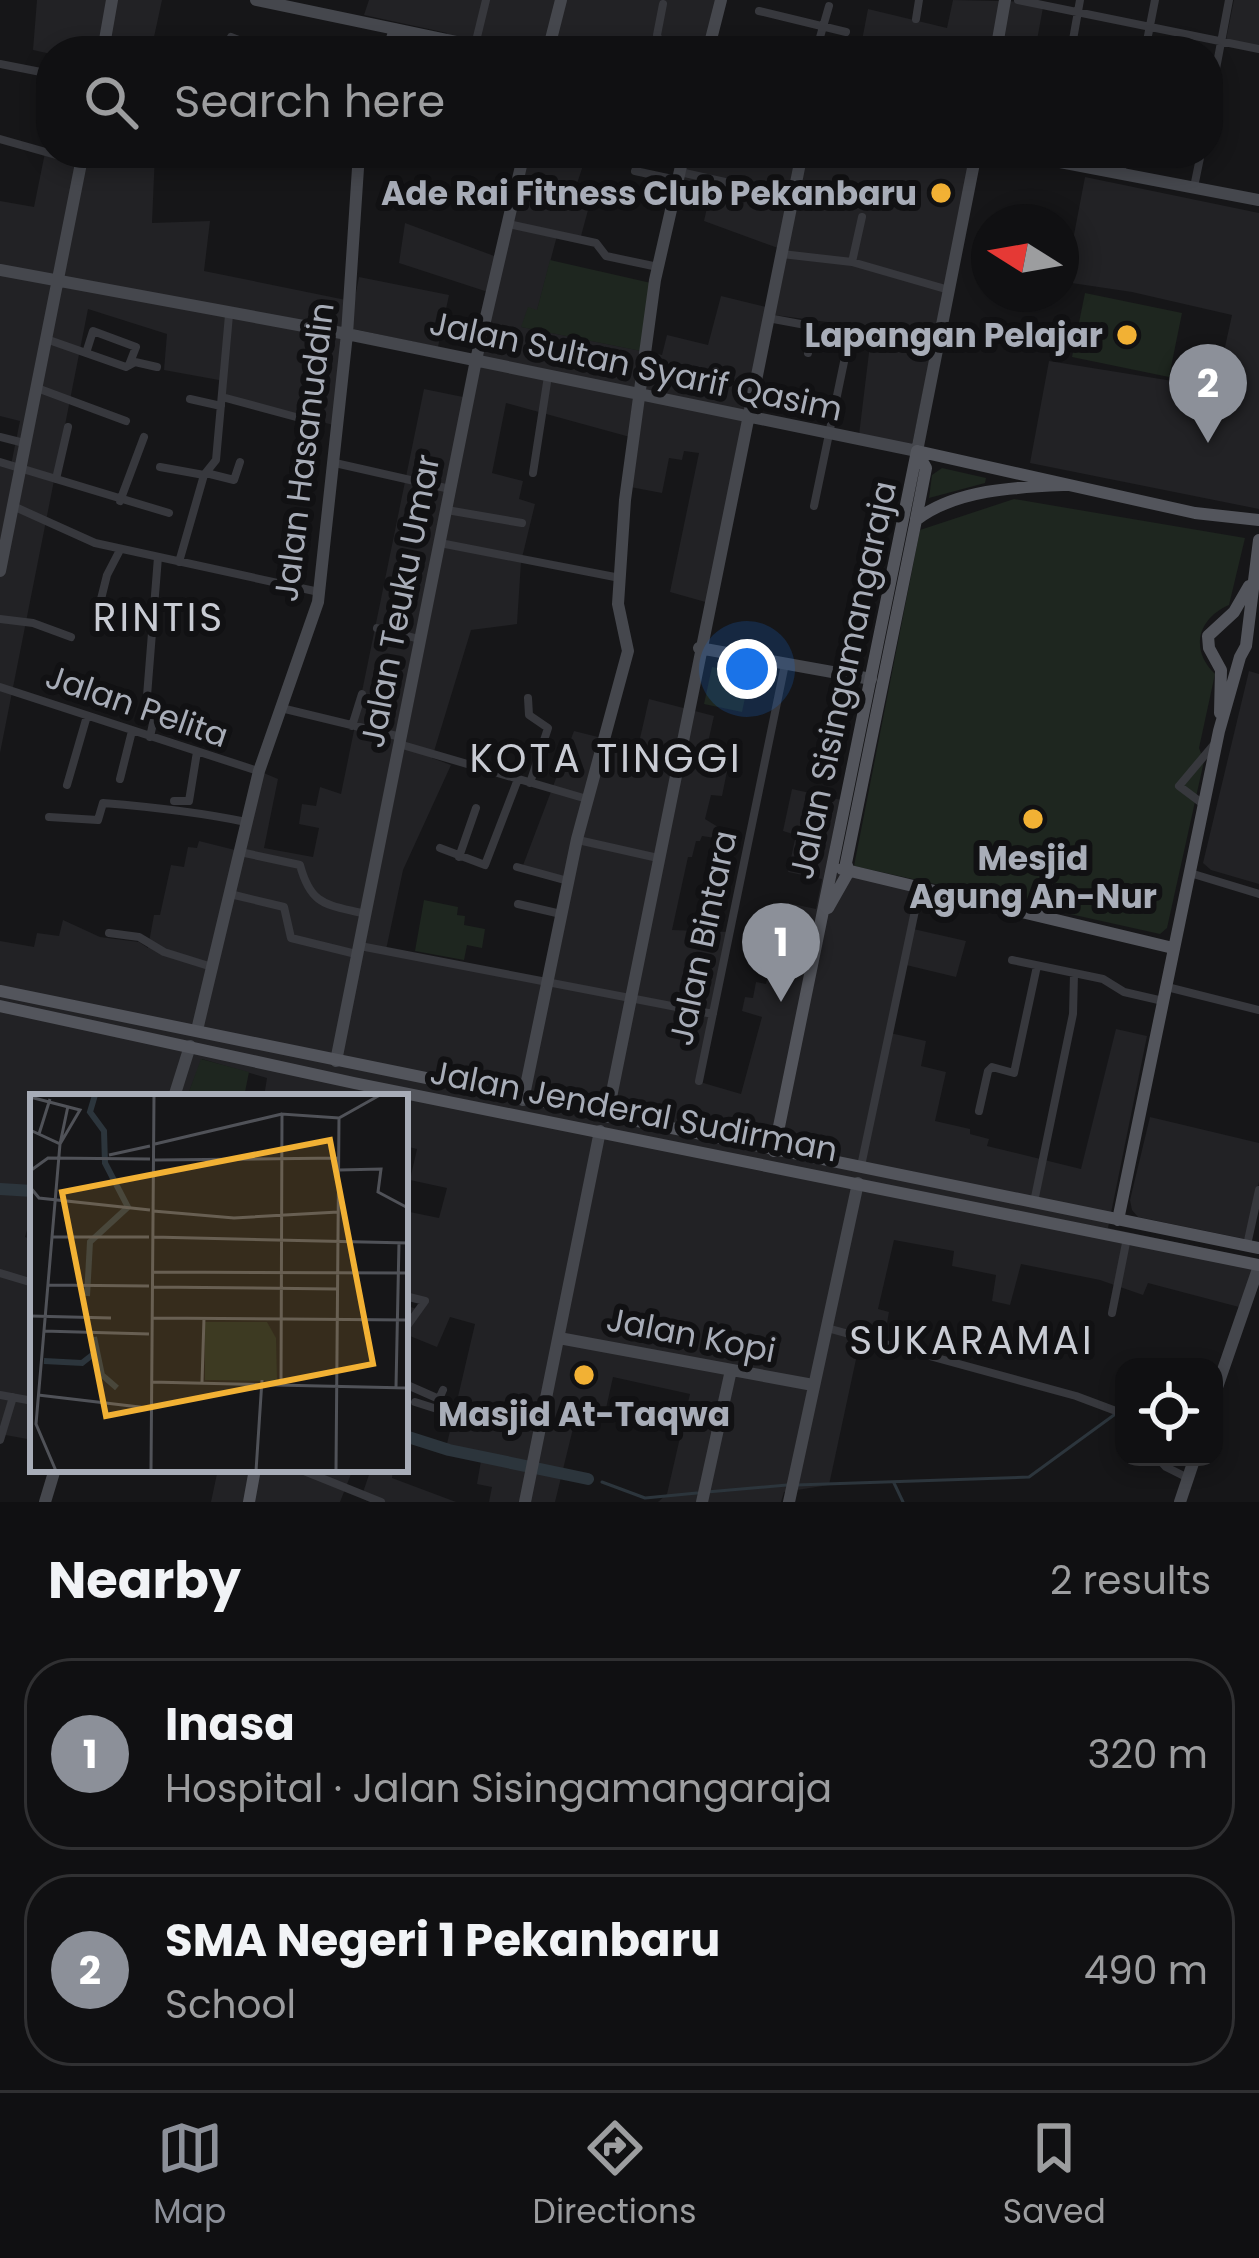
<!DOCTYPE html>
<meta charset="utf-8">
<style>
:root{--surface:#101012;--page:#19191b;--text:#f1f3f6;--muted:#9c9d9f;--line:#303032;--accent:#8c9099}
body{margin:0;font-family:Poppins,sans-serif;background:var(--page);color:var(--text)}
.controls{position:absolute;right:36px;bottom:36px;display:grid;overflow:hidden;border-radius:24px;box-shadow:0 6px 18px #0003}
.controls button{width:108px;height:108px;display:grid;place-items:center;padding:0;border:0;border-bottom:3px solid var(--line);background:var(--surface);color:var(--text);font:60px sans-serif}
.compass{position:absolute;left:971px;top:204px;width:108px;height:108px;border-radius:50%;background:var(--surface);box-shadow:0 6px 18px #0003;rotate:281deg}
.you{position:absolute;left:747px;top:669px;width:42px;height:42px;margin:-30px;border:9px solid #fff;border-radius:50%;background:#1a73e8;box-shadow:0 0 0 18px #1a73e833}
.badge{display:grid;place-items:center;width:78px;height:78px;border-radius:50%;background:var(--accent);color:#fff;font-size:39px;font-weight:700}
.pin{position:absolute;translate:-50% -99px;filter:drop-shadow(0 3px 6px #0008)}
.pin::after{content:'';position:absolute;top:63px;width:42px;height:36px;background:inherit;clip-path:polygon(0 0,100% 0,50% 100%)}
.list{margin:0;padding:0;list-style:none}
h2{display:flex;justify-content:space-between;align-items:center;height:156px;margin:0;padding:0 48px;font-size:51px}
h2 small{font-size:39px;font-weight:400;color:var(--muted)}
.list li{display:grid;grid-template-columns:78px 1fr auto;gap:36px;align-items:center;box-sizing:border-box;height:192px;margin:0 24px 24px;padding:0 24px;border:3px solid var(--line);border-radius:48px}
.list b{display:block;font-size:45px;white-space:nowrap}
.list p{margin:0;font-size:39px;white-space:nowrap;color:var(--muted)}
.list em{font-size:39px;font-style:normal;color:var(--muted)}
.icon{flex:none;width:66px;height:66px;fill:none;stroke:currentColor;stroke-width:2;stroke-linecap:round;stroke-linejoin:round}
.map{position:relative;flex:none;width:1259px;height:1502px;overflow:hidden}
.search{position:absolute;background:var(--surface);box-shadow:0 6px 18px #0003;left:36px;right:36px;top:36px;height:132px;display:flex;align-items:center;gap:30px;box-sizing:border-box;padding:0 42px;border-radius:48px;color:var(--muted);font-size:45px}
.sheet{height:588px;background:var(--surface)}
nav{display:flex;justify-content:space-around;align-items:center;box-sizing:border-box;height:168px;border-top:3px solid var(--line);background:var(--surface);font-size:33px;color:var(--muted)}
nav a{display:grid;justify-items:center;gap:6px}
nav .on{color:var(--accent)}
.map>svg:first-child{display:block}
.built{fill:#222225}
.green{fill:#1e261f}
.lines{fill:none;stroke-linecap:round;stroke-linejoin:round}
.stream{stroke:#2c353c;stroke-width:3}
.river{stroke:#2c353c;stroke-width:12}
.street{stroke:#37383d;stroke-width:8}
.secondary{stroke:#45474d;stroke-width:12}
.primary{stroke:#53555c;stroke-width:12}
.poi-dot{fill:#f2b134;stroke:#111113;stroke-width:4.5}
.labels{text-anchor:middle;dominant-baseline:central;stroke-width:12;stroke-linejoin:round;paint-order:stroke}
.poi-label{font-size:33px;font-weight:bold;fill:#a8adb8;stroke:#111113;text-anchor:end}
.street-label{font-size:33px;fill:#a8adb8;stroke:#111113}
.quarter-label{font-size:39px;letter-spacing:3px;fill:#c9ccd4;stroke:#111113}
.inset-river{fill:none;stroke:#2c353c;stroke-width:6}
.inset-road{fill:none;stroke:#505258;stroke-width:3}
.view{fill:#f2b134;fill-opacity:0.15;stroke:#f2b134;stroke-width:6}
.inset-edge{fill:none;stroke:#a8adb8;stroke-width:6}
</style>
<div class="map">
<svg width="1259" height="1502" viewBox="0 0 1259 1502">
<rect width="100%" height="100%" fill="#161618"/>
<!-- built -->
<path class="built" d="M37 0H162L151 51 51 54 33 50Z
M369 0H726L714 49 723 51H444L447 33 364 15Z
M953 0 1044 2 1035 51H860L868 9 947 28Z
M1234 0H1259V46L1226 40Z
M51 123V153H155L152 223 210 221 204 271 346 300 333 425 220 394 219 380 164 370 167 334 88 309 0 753V464L11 465 20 421 0 416V201L34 207Z
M521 153 586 156 574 193 591 199 581 236 558 232 537 311 522 327 662 355 667 335 708 345 721 296 766 307 778 248 704 221 708 203 677 196 680 153H973L912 445 859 435 872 328 767 314 709 603 670 592 699 453 684 451 682 460 669 458 662 493 625 486 630 437 506 403 492 473 523 481 519 499 535 504 521 562 517 624 471 630 432 758 451 765 403 870 386 950 547 982 568 881 522 868 574 731 638 747 649 699 714 716 704 760 728 766 722 796 711 795 705 819 718 827 715 838 702 836 700 841H696L692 857H688L672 930 728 932 700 1082 741 1094 762 1017 742 1011 745 997 753 998 756 982 766 984 782 907 788 903 816 909 822 879 788 872 796 835 783 831 792 789 846 801 832 867 921 886 909 928 966 941 956 977 902 964 890 1033 926 1041 921 1066 946 1072 935 1121 970 1129V1134L989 1139 987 1146 1081 1169 1116 1029 1147 1036 1108 1228 1256 1259 1239 1307 1148 1283 1143 1295 1100 1280 1021 1264 1010 1305 992 1301 996 1275 952 1266 954 1251 894 1240 878 1309 889 1312 884 1340 861 1336 829 1485 784 1492 781 1502H658L667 1494 690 1394 613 1377 605 1413 578 1408 555 1502H489L492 1487 477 1484 482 1455 446 1448 475 1324 450 1317 437 1347 405 1334 408 1306 422 1311 425 1302 405 1296V1211L439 1218 447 1188 410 1180 417 1149 405 1146V1097H264L267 1078 202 1059 187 1097H33V1209L25 1237 33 1240V1440L0 1434V941L34 947 37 933 59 936 63 920 100 937 139 942 148 948 154 915H160L171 865 184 867 188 847 197 848 199 841 239 851 259 771 278 779 264 848 313 857 319 828 299 824 302 804 316 806 320 787 341 794 424 389 468 398 488 292 399 263 405 223 497 257Z
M1085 177 1259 213V509L1030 463 1049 361 1216 388 1232 315 1132 292 1065 282Z
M359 277 449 295 438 347 349 328Z
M1249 671 1259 674V884L1211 870 1203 863Z
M1150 1117 1259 1143V1182L1245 1239 1138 1217 1132 1210 1130 1200Z
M218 1469H294L316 1477 320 1469H353L340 1502H211Z
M371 1469H393L392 1478 456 1502H370L361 1498Z"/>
<!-- green -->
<path class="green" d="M550 260 651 283 641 351 521 327 528 307 537 310Z
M1085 293 1182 313 1169 377 1072 357Z
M942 468 986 478 985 483 929 498 932 475Z
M1014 499 1245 538 1229 605C1197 619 1190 650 1215 674L1199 748 1204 761 1167 928 1160 934 854 866 920 530Z
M712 667 750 674 742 712 704 704Z
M424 900 458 907 457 915 465 916 464 925 485 929 482 948 467 945 464 960 415 951Z
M201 1059 249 1072 244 1097H187Z"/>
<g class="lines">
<!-- stream -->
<path class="stream" d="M1179 1367 1185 1362
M602 1482 645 1498 697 1493
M894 1483 903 1502
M796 1485 1029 1477 1114 1415
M707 1492 787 1485"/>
<!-- river -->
<path class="river" d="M0 1189 33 1191
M405 1436 449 1450 588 1479"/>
<!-- street -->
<path class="street" d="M1018 0 1259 49
M663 4 657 35 661 45 691 51
M759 11 846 32
M916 19 919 0
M231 37 267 51
M475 45 486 0
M816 51 829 6
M1071 51 1080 0
M1145 51 1155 0
M0 64 51 74
M45 94 41 113 51 118
M1208 111 1229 0
M0 139 81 162
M635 171 677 180
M680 172 793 197
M1121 174 1125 153
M1194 187 1201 153
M508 224 596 243 606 256 658 267
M782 254 852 262 949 290
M852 262 862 217
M768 318 811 326 808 353
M46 339 126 367 135 362 157 367
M86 353 93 331 136 347 129 365
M37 388 126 421
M222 397 296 417
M190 399 221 406
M0 437 24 443
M0 462 169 513
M335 463 450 489
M160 467 204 475
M206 473 234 480 240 462
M533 473 548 376
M56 479 68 427
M120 501 144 437
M13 506 95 543 319 592
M814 506 849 338
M447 510 522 523
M440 543 620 578
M179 562 204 475 216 460 229 315
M0 619 33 623 71 637
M94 627 107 575 120 550
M377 628 419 639
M0 687 258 771
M528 698 529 715 548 728 530 783
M281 708 401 737
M352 726 362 694
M150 737 155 714 147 696 158 557
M399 744 587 799
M120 779 132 731
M67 785 87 716
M174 801H189L197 752
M1203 804 1179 786 1216 742
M49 817 98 820 103 803C152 807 199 812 246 822
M578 840 658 858
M440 848 485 865 518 779
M240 852 300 865C311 906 326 904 365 914
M459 857 476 808
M517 867 568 881
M1190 873 1259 894
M230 894 284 907 291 938 356 954
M518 904 561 914
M109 933 139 937 164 952 212 967
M360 946 713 1014
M1012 960 1103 979 1124 992 1163 1001
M1167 987 1259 1010
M699 1081 785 664
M979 1111 988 1071 992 1067 1014 1073 1037 966
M861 1166 920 887
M1034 1202 1073 1014 1074 974
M1247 1245 1259 1190
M0 1273 33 1283
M405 1296 425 1301 405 1329
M1112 1313 1127 1238
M827 1328 1076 1396 1116 1411 1124 1419
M405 1384 439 1399 443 1390
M0 1395 33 1401
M415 1402 437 1409 441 1399
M0 1440 13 1397
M1157 1457 1166 1467 1188 1478
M299 1469 381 1502"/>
<!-- secondary -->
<path class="secondary" d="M256 0 500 51
M103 51 112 0
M388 51 395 29
M548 51 561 0
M708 51 721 0
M996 51 1005 0
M1013 153 1259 200
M0 270 347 334 917 451 976 153
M0 571 83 153
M699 648 871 679
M197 1030 259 771 318 602 347 334 359 153
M336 1061 476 360 524 153
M174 1097 190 1046
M523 1100 577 839 628 651 618 604 625 500 655 280 684 153
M607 1117 802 153
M559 1338 813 1385
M1214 1396 1259 1266
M45 1502 55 1469
M525 1502 600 1131
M702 1502 731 1370
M789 1502 858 1183
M1180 1502 1195 1457"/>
<!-- primary -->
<path class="primary" d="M917 451 1195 513 1259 520
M916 519 926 468 917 452
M1220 713 1221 670 1209 648 1208 636 1234 612 1249 586
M842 869 1173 948
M828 908 849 871 846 863 916 520C956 489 1018 487 1066 485
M0 991 1259 1248
M0 1006 354 1083 1259 1265
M774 1151 917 451
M1118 1220 1219 731 1240 657 1246 646 1259 540
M249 1502 255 1469"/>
</g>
<!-- markers -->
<g class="poi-dot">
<circle cx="941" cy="193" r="12"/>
<circle cx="1127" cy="335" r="12"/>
<circle cx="1033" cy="819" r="12"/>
<circle cx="584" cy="1375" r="12"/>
</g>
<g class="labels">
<!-- poi labels -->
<g class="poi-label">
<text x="917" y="193">Ade Rai Fitness Club Pekanbaru</text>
<text x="1103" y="335">Lapangan Pelajar</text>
<text x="1033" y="858" text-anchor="middle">Mesjid<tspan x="1033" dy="38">Agung An-Nur</tspan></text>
<text x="584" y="1414" text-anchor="middle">Masjid At-Taqwa</text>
</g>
<!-- street labels -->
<g class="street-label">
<text transform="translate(636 366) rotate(12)">Jalan Sultan Syarif Qasim</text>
<text transform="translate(304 452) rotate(-83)">Jalan Hasanuddin</text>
<text transform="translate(400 601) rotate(-79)">Jalan Teuku Umar</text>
<text transform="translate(843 680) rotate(-78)">Jalan Sisingamangaraja</text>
<text transform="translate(137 706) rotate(19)">Jalan Pelita</text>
<text transform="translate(703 938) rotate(-78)">Jalan Bintara</text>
<text transform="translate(634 1111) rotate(11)">Jalan Jenderal Sudirman</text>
<text transform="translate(691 1335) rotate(11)">Jalan Kopi</text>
</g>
<!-- quarter labels -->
<g class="quarter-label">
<text x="159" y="617">RINTIS</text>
<text x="606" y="758">KOTA TINGGI</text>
<text x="972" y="1340">SUKARAMAI</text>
</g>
</g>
<!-- overview -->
<g transform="translate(30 1094)">
<rect width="378" height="378" fill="#161618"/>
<path d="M175 228H237L246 244 247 287 175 286Z" fill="#1e261f"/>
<path class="inset-river" d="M57 202 60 148 98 113 75 69 74 37 60 18 65 1M64 243 72 281 87 294M14 267 52 269 66 258"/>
<path class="inset-road" d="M0 3 50 16 30 50M0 36 30 50 6 330 26 377M9 40 20 5M30 50 38 12M125 50 252 20M79 61 120 52M125 66 309 64M309 76 351 75 348 98 378 114M0 77 18 64 120 65M0 93 9 104 120 116M123 117 204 124 308 118M21 143H119M123 143 378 149M122 178 378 179M17 191 119 192M122 193 308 195M0 222 81 224M122 224 378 226M13 237 119 240M121 288 378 294M172 288 174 224M251 291 252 20 309 24 350 1M366 293 369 148M8 301 118 314M121 377 124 1M226 377 232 286M306 377 309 24"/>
<path class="view" d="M300 46 343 270 76 322 32 98Z"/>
<rect width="378" height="378" class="inset-edge"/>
</g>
</svg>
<div class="controls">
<button><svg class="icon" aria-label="locate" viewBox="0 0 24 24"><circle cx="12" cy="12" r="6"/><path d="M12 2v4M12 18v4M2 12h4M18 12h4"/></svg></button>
</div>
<svg class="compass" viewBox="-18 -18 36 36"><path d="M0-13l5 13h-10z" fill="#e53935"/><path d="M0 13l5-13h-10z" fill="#9c9d9f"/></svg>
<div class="you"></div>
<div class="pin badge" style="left:781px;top:1002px">1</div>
<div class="pin badge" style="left:1208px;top:443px">2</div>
<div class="search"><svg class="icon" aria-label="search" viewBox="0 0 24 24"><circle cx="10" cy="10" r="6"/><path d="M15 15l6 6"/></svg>Search here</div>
</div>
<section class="sheet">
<h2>Nearby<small>2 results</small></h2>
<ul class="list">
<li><span class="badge">1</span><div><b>Inasa</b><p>Hospital · Jalan Sisingamangaraja</p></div><em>320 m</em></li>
<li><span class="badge">2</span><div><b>SMA Negeri 1 Pekanbaru</b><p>School</p></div><em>490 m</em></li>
</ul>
</section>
<nav>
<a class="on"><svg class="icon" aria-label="map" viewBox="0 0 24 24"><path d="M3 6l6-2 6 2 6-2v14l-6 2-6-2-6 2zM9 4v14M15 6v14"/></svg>Map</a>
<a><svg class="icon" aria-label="directions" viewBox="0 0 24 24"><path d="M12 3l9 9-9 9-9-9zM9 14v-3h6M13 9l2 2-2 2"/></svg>Directions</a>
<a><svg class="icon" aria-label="saved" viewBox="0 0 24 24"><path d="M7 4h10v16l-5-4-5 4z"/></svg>Saved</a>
</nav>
